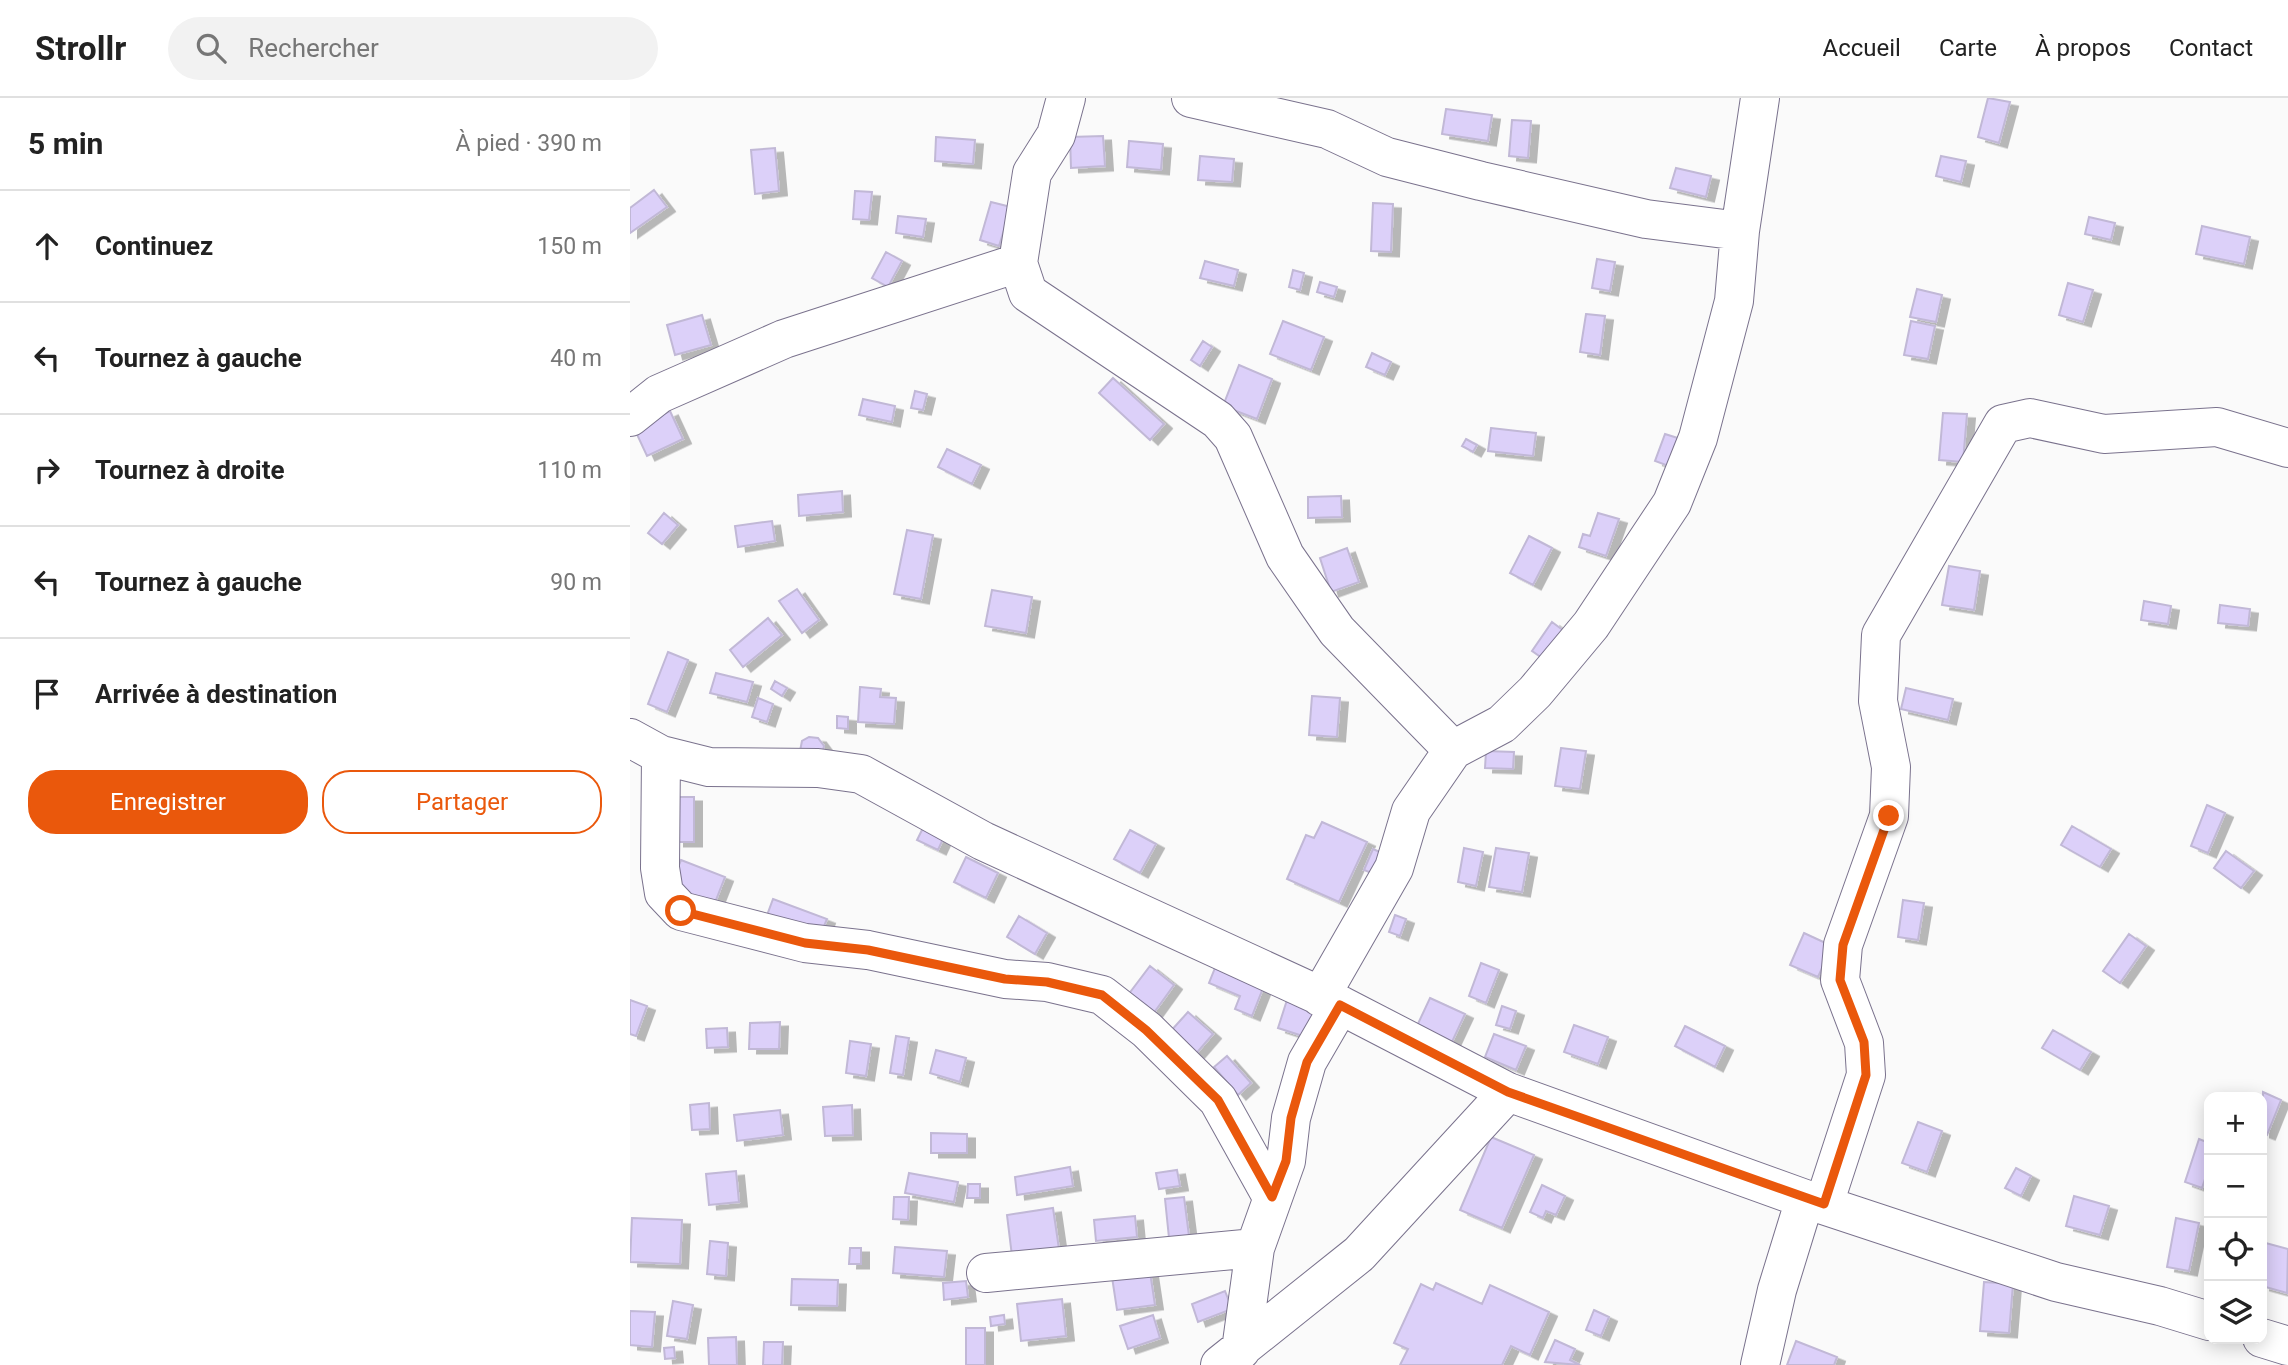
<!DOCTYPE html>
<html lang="fr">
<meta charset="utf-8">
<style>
:root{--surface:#fff;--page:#f2f2f2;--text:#222;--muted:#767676;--line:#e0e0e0;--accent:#ea580c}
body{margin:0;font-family:Roboto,sans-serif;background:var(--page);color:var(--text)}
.controls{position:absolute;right:21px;bottom:21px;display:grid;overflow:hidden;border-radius:14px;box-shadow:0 4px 18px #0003}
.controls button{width:63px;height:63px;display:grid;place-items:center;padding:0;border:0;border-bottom:2px solid var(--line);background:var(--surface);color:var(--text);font:35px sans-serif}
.stop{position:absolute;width:21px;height:21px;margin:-16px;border:5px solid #ea580c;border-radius:50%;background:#fff}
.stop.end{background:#ea580c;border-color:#fff;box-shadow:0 2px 7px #0008}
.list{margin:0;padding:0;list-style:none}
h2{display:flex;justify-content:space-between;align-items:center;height:91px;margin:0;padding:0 28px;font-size:30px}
h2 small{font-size:23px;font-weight:400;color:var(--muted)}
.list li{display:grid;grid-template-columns:46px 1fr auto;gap:21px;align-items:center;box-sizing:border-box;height:112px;padding:0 28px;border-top:2px solid var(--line)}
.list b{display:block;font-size:26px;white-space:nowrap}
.list em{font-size:23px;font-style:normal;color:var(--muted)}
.actions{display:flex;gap:14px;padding:21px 28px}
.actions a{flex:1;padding:16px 0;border:2px solid var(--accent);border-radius:28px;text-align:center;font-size:24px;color:var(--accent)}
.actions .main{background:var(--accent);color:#fff}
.icon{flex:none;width:38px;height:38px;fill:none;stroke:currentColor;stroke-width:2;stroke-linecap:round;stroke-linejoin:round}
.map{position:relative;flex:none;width:1658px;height:1267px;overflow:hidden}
header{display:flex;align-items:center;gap:42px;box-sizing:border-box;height:98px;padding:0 35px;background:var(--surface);border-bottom:2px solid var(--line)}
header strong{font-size:33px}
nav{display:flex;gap:38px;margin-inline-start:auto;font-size:24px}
.search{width:490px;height:63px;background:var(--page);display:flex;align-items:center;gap:18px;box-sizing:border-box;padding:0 24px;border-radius:38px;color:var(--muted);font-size:26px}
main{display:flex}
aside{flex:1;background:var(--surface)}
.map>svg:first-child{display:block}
.building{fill:#dcd0f9;stroke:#c1b8d6;stroke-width:2;filter:url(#shadow)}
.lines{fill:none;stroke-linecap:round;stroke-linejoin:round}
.minor-casing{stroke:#7a728d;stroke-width:40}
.minor{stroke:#fff;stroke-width:38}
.route{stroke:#ea580c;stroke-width:9}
</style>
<header>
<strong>Strollr</strong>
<div class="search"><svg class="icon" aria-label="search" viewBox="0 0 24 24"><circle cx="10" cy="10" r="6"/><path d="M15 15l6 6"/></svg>Rechercher</div>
<nav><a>Accueil</a><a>Carte</a><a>À propos</a><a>Contact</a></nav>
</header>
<main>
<aside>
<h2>5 min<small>À pied · 390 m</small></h2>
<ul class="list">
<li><svg class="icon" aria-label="ahead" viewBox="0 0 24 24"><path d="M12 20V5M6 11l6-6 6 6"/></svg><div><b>Continuez</b></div><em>150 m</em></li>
<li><svg class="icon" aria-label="left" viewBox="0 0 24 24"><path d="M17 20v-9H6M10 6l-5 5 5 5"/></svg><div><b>Tournez à gauche</b></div><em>40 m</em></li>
<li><svg class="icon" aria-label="right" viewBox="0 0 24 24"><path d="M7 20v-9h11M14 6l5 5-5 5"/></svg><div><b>Tournez à droite</b></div><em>110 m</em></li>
<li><svg class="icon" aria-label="left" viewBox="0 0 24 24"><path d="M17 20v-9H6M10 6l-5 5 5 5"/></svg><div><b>Tournez à gauche</b></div><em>90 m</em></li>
<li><svg class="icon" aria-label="arrive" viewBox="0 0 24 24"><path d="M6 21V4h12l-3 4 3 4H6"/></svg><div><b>Arrivée à destination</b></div></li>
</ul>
<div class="actions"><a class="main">Enregistrer</a><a>Partager</a></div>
</aside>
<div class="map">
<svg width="1658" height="1267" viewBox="0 0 1658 1267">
<defs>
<filter id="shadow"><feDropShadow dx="8" dy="4.5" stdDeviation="0" flood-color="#0004"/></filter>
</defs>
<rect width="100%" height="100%" fill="#fafafa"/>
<!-- building -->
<path class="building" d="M1358 0 1380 4 1369 45 1348 39Z
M816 11 862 17 858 43 812 36Z
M882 22 901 23 898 60 879 58Z
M473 38 475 68 441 70 440 39Z
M306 39 345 42 343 66 305 63Z
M499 43 533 46 531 72 497 69Z
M145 50 149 93 125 96 121 52Z
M570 58 604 61 602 84 568 82Z
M1311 58 1336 63 1331 84 1306 78Z
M1046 70 1081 78 1076 99 1040 90Z
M24 92 37 109 0 135V110Z
M225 93 242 94 239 122 223 121Z
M361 104 381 109 369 148 350 142Z
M743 105 763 106 761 154 741 153Z
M268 118 296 121 293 139 266 135Z
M1459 119 1485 125 1481 142 1455 136Z
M1572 128 1620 139 1614 166 1566 156Z
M256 154 272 163 258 189 242 180Z
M967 161 985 164 980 193 962 190Z
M575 163 608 172 604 188 570 180Z
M663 172 674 175 670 192 659 189Z
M690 184 707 189 704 199 687 194Z
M1438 185 1463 192 1453 224 1429 217Z
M1287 191 1312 197 1306 224 1280 219Z
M956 216 975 218 970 257 950 254Z
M72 217 81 247 45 257 37 227Z
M653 223 694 239 681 272 640 256Z
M1281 223 1305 228 1298 261 1274 257Z
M573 243 582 249 570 268 561 262Z
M742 255 761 264 755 277 736 269Z
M609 267 642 281 627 321 593 308Z
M483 280 534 326 520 342 469 295Z
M285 293 297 296 293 312 281 310Z
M233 301 265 308 262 324 229 317Z
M40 313 53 341 17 358 4 330Z
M1313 315 1337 316 1333 364 1309 362Z
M861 330 906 335 903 358 858 353Z
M1035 336 1054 342 1044 370 1025 363Z
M836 341 847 347 843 354 832 348Z
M317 351 351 367 342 386 308 369Z
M212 393 213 414 169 418 168 397Z
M711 398 712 419 678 420V399Z
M34 415 48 427 32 446 18 435Z
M968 415 989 421 976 458 949 449 953 436 960 438Z
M142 423 145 443 108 449 105 428Z
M277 432 303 437 291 501 264 496Z
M899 438 922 450 903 487 880 475Z
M717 450 729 484 701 494 690 460Z
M1319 468 1350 473 1344 512 1312 507Z
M167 491 189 522 172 535 149 503Z
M362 492 402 499 396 535 355 528Z
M1514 503 1541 508 1538 526 1511 522Z
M1590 507 1620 511 1618 528 1588 525Z
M138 520 152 537 113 569 100 552Z
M922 524 938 536 918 564 902 553Z
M38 554 58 562 37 614 18 606Z
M86 575 123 584 117 604 80 595Z
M145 583 157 590 152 598 141 591Z
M230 589 251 591 250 599 266 600 264 626 228 624Z
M1276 590 1323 601 1318 622 1271 611Z
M682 598 710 600 707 639 679 637Z
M128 600 143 606 137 624 122 619Z
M207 618 218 619V631L207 630Z
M179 639 188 640 194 648 192 657 170 653 172 643Z
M931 650 956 653 950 691 925 688Z
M856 653 884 654 883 671 855 670Z
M46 699H64V744H46Z
M1577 707 1595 715 1578 755 1561 748Z
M692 724 737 744 709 804 657 781 676 737 684 740Z
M1442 728 1481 751 1470 769 1431 747Z
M293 730 313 741 308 752 287 742Z
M500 732 526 746 510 775 484 761Z
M834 750 853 754 846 788 828 784Z
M866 750 899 755 892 794 859 789Z
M743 751 761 759 751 779 734 772Z
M1596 753 1624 773 1611 790 1584 770Z
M336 759 368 775 356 800 324 784Z
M51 762 95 779 84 807 40 789Z
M143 801 197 821 189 840 136 820Z
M1273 802 1294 805 1288 842 1268 839Z
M765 817 776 821 770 838 759 834Z
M389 818 417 835 405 856 377 839Z
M1174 835 1202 848 1188 879 1160 867Z
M1499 836 1516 848 1490 885 1473 873Z
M587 865 635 885 622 918 605 911 610 898 579 885Z
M851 865 869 872 856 905 839 898Z
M520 868 544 887 523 916 498 897Z
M800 900 835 916 821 946 786 930Z
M0 902 17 908 6 938 0 936Z
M657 902 691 913 682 941 648 930Z
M872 908 886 913 880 931 866 927Z
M558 914 583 936 564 958 539 935Z
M150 924 149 951H119L120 925Z
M944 927 978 939 968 966 934 954Z
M1055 928 1095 948 1085 969 1045 948Z
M97 930 98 949 77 950 76 931Z
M1423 932 1461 954 1450 972 1412 950Z
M864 936 896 948 886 972 855 959Z
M266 938 279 940 273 977 260 975Z
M220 943 241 946 236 978 216 975Z
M306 952 336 960 330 984 300 975Z
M597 958 621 985 608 997 584 969Z
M1633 994 1651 1002 1637 1037 1632 1035Z
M79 1005 80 1031 62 1032 60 1007Z
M222 1007 223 1037 195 1038 193 1009Z
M150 1012 153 1037 107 1043 104 1017Z
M1288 1024 1312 1033 1297 1074 1272 1065Z
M301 1035 337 1036V1055H301Z
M861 1039 904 1057 872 1130 830 1112Z
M1569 1041 1579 1045V1069L1572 1090 1555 1084Z
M440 1069 443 1088 387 1097 385 1079Z
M1386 1070 1401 1078 1391 1098 1375 1090Z
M547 1072 550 1088 529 1091 526 1075Z
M106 1073 109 1104 79 1107 76 1076Z
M279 1075 328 1084 324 1104 275 1095Z
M338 1086H350V1100H337Z
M912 1087 935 1098 926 1117 916 1113 913 1120 900 1114Z
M1444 1098 1479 1108 1470 1137 1436 1128Z
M264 1099H279L278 1122 263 1121Z
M554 1099 559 1138 539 1140 535 1101Z
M423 1110 429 1151 382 1158 377 1117Z
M505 1118 507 1139 466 1143 464 1122Z
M2 1120 52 1122 50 1166 0 1164Z
M1546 1120 1569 1125 1559 1173 1537 1169Z
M80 1143 98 1145 96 1178 77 1176Z
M1632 1144 1658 1151 1657 1195 1632 1188Z
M265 1149 317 1153 314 1179 263 1175Z
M220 1150H231V1166H219Z
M520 1174 525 1207 487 1212 482 1179Z
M162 1181 208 1182 207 1208 161 1207Z
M336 1183 338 1199 314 1202 313 1185Z
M1354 1184 1383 1186 1379 1235 1350 1233Z
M806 1185 852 1206 860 1187 919 1214 900 1257 881 1248 872 1267H770L778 1251 764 1245 791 1186 803 1192Z
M595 1193 602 1211 568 1224 562 1206Z
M432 1201 436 1238 391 1243 387 1206Z
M43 1203 63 1207 57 1241 37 1238Z
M964 1212 979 1219 971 1238 956 1232Z
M0 1213 25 1214 22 1249 0 1247Z
M374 1217 375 1226 361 1228 360 1219Z
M523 1217 530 1240 498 1251 490 1228Z
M336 1230H355V1267H336Z
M106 1239 107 1267H79L78 1240Z
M925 1242 945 1251 940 1262 950 1267 915 1264Z
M1166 1243 1207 1259 1204 1267H1157Z
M134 1244H153L152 1267H133Z
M44 1249 45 1260 35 1261 34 1250Z"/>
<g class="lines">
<defs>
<path id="minor" d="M436 0 426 37 402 75 388 165 398 195 588 322 603 339 655 458 707 533 823 652
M561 0 697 31 757 59 851 83 1016 121 1110 133
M0 319 29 296 154 241 388 165
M0 640 31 657 79 669 188 670 231 676 353 743 710 907 878 994 1175 1101 1426 1184 1530 1208 1579 1223
M31 657 30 770 34 795 51 813 175 845 238 852 375 881 417 884 472 897 517 932 588 1002 642 1099
M690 899 764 770 781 713 823 652 872 626 905 594 961 527 1042 405 1068 340 1104 203 1110 133 1130 0
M1194 1106 1236 977 1234 945 1210 882 1213 847 1259 718 1261 669 1248 603 1251 537 1373 326 1400 320 1474 336 1587 329 1658 350
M356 1175 625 1150
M1632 1240 1658 1248
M611 1252 625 1150 656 1063 661 1020 677 964 710 907
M590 1267 729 1156 878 994
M1130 1267 1147 1192 1175 1101"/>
</defs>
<!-- minor casing -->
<use href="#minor" class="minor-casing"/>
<!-- minor -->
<use href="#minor" class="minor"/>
</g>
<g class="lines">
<!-- route -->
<path class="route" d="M51 813 175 845 238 852 375 881 417 884 472 897 516 932 588 1002 642 1099 656 1063 661 1020 677 964 710 907 878 994 1194 1106 1236 977 1234 944 1210 882 1213 847 1259 718"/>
</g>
</svg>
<div class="controls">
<button>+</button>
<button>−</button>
<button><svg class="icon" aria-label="locate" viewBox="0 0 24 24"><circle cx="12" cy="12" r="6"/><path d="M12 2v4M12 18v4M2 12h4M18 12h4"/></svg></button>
<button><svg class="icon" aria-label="layers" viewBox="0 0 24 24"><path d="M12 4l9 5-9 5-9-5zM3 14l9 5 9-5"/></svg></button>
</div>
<div class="stop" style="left:51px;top:813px"></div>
<div class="stop end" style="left:1259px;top:718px"></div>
</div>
</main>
